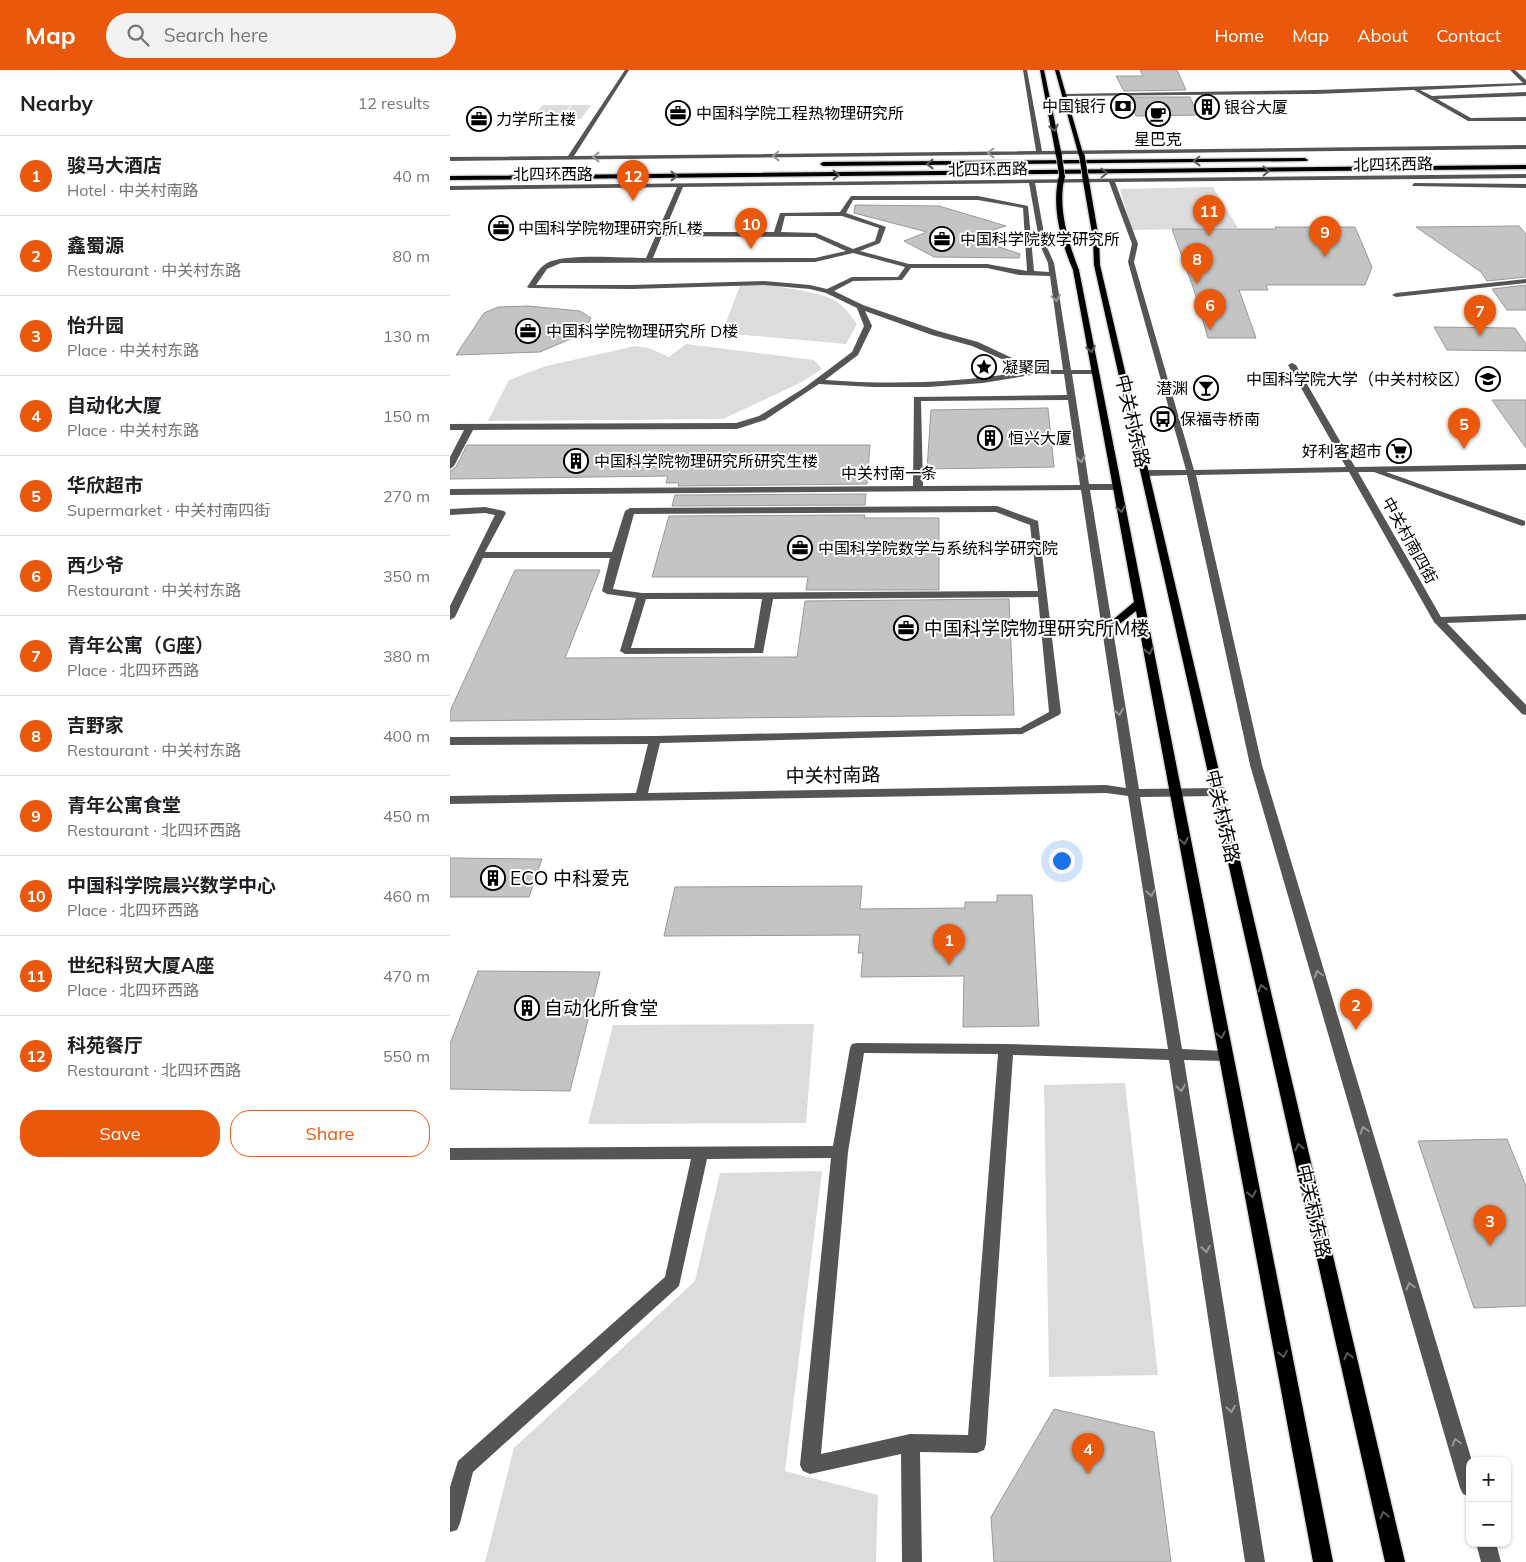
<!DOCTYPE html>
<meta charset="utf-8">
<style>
:root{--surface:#fff;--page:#f2f2f2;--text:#202124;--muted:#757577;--line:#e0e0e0;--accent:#ea580c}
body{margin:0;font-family:Mulish,"Noto Sans SC",sans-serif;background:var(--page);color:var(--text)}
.controls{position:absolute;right:15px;bottom:15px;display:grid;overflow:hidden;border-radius:10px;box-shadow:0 1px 4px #0004}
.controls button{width:45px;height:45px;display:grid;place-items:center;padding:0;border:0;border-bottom:1px solid var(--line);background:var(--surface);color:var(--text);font:25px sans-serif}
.you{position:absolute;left:611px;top:790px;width:18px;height:18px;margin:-12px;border:4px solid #fff;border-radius:50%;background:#1a73e8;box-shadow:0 0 0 8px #1a73e833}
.badge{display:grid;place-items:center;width:32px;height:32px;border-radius:50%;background:var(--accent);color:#fff;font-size:16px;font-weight:700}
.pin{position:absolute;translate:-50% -41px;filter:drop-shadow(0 1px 2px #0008)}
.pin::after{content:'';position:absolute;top:26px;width:18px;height:15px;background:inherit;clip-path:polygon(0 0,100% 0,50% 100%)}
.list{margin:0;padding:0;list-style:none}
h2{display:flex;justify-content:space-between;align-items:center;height:65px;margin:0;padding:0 20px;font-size:21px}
h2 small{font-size:16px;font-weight:400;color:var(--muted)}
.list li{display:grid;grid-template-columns:32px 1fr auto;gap:15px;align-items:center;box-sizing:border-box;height:80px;padding:0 20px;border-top:1px solid var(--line)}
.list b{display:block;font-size:19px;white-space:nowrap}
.list p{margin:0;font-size:16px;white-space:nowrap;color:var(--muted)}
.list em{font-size:16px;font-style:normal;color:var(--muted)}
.actions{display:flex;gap:10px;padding:15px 20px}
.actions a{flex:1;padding:11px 0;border:1px solid var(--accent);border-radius:20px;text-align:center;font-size:18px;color:var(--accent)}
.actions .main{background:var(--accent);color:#fff}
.icon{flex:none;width:28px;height:28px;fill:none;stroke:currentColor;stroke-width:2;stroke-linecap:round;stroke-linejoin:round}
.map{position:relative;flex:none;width:1076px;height:1492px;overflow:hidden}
header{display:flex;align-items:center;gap:30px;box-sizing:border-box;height:70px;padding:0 25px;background:var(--accent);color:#fff}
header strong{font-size:24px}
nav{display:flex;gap:28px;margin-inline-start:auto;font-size:18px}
.search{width:350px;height:45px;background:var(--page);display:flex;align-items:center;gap:12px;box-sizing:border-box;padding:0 18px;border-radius:28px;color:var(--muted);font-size:19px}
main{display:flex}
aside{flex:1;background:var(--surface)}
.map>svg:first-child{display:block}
.green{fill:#dcdcdc}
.building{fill:#c4c4c4;stroke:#999}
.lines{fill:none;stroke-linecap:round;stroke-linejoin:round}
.major-casing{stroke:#dbdbdb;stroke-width:3}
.highway-casing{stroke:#dbdbdb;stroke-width:3}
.minor{fill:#555;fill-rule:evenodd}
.major{fill:#000;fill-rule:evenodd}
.highway{fill:#000;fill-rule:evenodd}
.major-bridge-casing{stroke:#dbdbdb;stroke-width:7;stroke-linecap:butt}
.major-bridge{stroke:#000;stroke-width:5.5}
.oneway{stroke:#595959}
.oneway2{stroke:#999}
.labels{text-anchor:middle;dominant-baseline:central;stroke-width:4;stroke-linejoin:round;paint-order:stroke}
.far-poi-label{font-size:16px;fill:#000;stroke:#fff;text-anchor:start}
.far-street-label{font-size:16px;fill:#000;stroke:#fff}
.street-label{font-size:19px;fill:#000;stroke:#fff}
.poi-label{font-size:19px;fill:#000;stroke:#fff;text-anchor:start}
</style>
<header>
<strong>Map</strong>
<div class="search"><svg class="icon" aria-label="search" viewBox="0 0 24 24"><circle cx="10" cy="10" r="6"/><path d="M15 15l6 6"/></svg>Search here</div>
<nav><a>Home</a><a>Map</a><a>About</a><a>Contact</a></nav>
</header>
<main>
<aside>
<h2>Nearby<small>12 results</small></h2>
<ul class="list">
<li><span class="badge">1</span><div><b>骏马大酒店</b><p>Hotel · 中关村南路</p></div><em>40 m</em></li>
<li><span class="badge">2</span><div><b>鑫蜀源</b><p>Restaurant · 中关村东路</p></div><em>80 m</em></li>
<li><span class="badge">3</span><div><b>怡升园</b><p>Place · 中关村东路</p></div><em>130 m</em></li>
<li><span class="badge">4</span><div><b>自动化大厦</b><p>Place · 中关村东路</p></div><em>150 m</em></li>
<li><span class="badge">5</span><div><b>华欣超市</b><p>Supermarket · 中关村南四街</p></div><em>270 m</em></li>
<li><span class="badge">6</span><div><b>西少爷</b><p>Restaurant · 中关村东路</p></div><em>350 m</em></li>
<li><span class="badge">7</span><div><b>青年公寓（G座）</b><p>Place · 北四环西路</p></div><em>380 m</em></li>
<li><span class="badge">8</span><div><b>吉野家</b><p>Restaurant · 中关村东路</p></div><em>400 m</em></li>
<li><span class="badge">9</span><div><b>青年公寓食堂</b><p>Restaurant · 北四环西路</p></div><em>450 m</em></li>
<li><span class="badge">10</span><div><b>中国科学院晨兴数学中心</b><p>Place · 北四环西路</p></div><em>460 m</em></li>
<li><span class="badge">11</span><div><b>世纪科贸大厦A座</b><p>Place · 北四环西路</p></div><em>470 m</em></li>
<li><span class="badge">12</span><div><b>科苑餐厅</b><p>Restaurant · 北四环西路</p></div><em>550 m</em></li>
</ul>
<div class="actions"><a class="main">Save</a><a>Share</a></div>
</aside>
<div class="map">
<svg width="1076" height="1492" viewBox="0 0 1076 1492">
<rect width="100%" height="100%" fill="#fff"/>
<!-- green -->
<path class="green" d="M93 35H121L109 49H81Z
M122 35H141L131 49H111Z
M763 117 788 158 682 160 670 119Z
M298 212C319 216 370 221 386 231 394 237 402 246 407 254L396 274 272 263 291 213Z
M236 274 364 290 372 299 350 313 273 349 38 351 59 310 96 296 185 276 199 278 219 287Z
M364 954 356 1053 138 1054 163 955Z
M675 1013 708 1305 599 1307 594 1015Z
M372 1101 335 1401 428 1425 426 1492H35L64 1378 245 1211 270 1103Z"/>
<!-- building -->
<path class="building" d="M690 0H727L736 20 674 21 666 6H693Z
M677 27H740L748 45 686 46Z
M405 135 489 136 556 156 520 167 570 184 569 188 484 187 454 171 477 162 404 143Z
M1069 156 1076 164V207L1037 211 1031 202 966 157Z
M825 157H905L922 197 915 215H816L818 220H789L806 268H758L744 220 722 159H826Z
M1076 215V240H1057L1042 219Z
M78 236 130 241 141 248 132 264 90 282 6 285 34 243 48 237Z
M984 257 1065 258 1076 274V281L997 280Z
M1042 330H1076V378Z
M598 338 604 397 477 399 481 340Z
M17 375H420L417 414 228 416 229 413H216L218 406 0 409V401L6 397Z
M416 424 415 435 222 436 225 425Z
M415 445 414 448H489V520H356L358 507H202L219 446Z
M65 500H150L115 588 347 587 355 531 559 529 564 645 0 651V641Z
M0 788 92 789 79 827H0Z
M412 816 410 839 515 838V832H547V825H582L589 956 513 957 514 906 411 907 413 883H408L410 865 214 866 225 817Z
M28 901 150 902 120 1021 0 1019V974Z
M1057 1069 1076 1116V1236L1024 1238 968 1071Z
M604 1339 704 1362 721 1492H544L541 1447Z"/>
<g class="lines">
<defs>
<path id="major" d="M590 0H594L612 86 609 88 606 86Z
M605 0H609L634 87 629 86Z
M635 103 638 105 649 169 650 195 955 1492H935L644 195 643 169 632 105Z
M612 104 615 106C607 136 618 172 629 200L883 1492H863L686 541 661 561 657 562 652 559 684 532 623 200C611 172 601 136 609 106Z"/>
<path id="highway" d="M855 88 858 90 857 91 373 96 370 94 373 92Z
M1076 95V99L0 110V106Z"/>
</defs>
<!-- major casing -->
<use href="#major" class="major-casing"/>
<!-- highway casing -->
<use href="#highway" class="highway-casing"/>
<!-- minor -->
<path class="minor" d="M175 0H179L124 86 586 81 573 0H577L592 81 1076 75V79L0 91V87L118 86Z
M1060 0H1065L1076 10V15L970 20 982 26 1076 22V26L987 29 1021 48 1076 47V51H1018L964 20 866 24 614 26 611 24 866 20 1073 13Z
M1076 104V108L665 112 688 174 684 192 744 400 896 397 838 295 842 293 846 295 905 397 1076 394V400L936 402 1075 451V455L1072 456 924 402H908L991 547 1076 544V550L997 553 1076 635V645L1072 644 984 552 899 402 746 405 812 695 1022 1391H1020V1427L1013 1424 1010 1418 800 695 737 405 695 406 691 403 695 400H736L678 192 682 174 659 112 585 113 596 175 604 193 621 300H645L649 302 645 304H622L639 414H667L672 417 667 420H640L689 719 767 718 773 722 767 726 690 727 732 979 775 981 780 982 782 986 780 990 775 991 734 990 815 1492H795L719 990 563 985 536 1374 534 1380 527 1383 470 1382 472 1492H452L451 1384 360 1404 353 1401 350 1395 381 1088 257 1089 229 1216 23 1402 10 1453 7 1460 0 1462V1417L8 1391 215 1207 241 1089 0 1090V1078L383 1076 400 978 402 974 407 973 556 974 718 979 678 726 656 723 0 734V726L186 723 198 674 0 675V667L205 666 570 658 599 642 588 527 323 529 313 583 175 584 170 581 186 528 157 524 152 521 160 488H33L5 547 0 550V536L45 445 35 443 0 445V439L35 437 54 441 56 443 35 482H162L175 441 180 438 547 436 588 451 611 643 609 645 572 664 210 673 198 723 656 715 676 718 631 420 0 425V419L463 416 464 327 617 325 614 304H587L533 313 478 317H423L369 314 315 350 287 359 23 360 4 396 0 399V387L14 360H0V354L286 353 309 346 354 318 402 282 414 256 407 238 376 223 360 219 314 215 182 219 79 218 77 217C83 209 88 198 97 193 115 183 174 188 196 188L227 117 0 120V116ZM579 113 590 175 598 193 599 202 584 201 578 136 528 126H401L390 142 330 143 324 162H214L233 117ZM403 130H528L573 138 577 201 537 194H459L410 181 430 173 436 157 396 143ZM335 146H392L429 158 425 171 403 179 366 163 331 162ZM212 166 365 167 396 181 365 188H203ZM403 183 455 197 448 207H402L377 219 360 215 314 211 182 215H86L97 199 111 193 365 192ZM461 198H537L569 205 600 206 613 300H588L528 272 488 261 413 235 384 221 403 211 452 210ZM415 241 482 265 522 276 579 301C511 313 443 315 375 310L408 285 422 256ZM618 330 630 415 473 416 471 331ZM546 442 580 455 588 521 192 523 163 519 184 444ZM196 529H312L304 578H181ZM414 983 548 984 518 1365 460 1364 371 1384 398 1082Z
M964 113 1076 114V118L962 116Z
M1076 209V213L946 227 942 225 946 223Z
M1026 1473H1046L1051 1492H1031Z"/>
<!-- major -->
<use href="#major" class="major"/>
<!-- highway -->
<use href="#highway" class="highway"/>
<defs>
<path id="major-bridge" d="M609 86 612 106
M632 86 635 105"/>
</defs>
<!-- major-bridge casing -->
<use href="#major-bridge" class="major-bridge-casing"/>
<!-- major-bridge -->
<use href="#major-bridge" class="major-bridge"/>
</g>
<!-- one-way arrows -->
<defs><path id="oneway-chevron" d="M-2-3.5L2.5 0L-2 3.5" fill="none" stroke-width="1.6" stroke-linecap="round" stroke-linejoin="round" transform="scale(1.25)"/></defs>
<g class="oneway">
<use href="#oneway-chevron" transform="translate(604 58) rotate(78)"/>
<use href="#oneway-chevron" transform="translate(747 91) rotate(179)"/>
<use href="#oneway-chevron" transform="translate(480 94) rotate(180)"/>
<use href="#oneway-chevron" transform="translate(816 101) rotate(-1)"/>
<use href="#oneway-chevron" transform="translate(654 103) rotate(-1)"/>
<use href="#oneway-chevron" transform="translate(386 105)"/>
<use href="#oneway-chevron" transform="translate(224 106)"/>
<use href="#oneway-chevron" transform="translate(641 279) rotate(79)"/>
<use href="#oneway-chevron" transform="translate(671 439) rotate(79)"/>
<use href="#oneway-chevron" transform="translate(699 581) rotate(79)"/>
<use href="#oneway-chevron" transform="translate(734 771) rotate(80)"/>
<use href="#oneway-chevron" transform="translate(812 918) rotate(-103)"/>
<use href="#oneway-chevron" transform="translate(771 965) rotate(79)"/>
<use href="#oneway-chevron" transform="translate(849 1077) rotate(-103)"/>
<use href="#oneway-chevron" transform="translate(802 1124) rotate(79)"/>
<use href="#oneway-chevron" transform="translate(833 1284) rotate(79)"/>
<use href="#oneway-chevron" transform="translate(898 1286) rotate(-103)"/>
<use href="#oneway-chevron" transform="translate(934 1445) rotate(-103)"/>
</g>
<g class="oneway2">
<use href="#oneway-chevron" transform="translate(541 83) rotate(179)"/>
<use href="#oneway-chevron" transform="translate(326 86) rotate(179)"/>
<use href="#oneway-chevron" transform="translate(146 87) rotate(180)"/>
<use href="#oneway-chevron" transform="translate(606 228) rotate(81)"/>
<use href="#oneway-chevron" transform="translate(631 389) rotate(81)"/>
<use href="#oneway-chevron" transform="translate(669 642) rotate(81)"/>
<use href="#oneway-chevron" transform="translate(701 823) rotate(81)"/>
<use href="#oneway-chevron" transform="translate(868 904) rotate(-106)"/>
<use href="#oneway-chevron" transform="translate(731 1018) rotate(81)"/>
<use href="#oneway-chevron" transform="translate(914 1060) rotate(-106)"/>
<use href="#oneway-chevron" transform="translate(756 1179) rotate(81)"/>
<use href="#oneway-chevron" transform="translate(960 1216) rotate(-106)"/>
<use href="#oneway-chevron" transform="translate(781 1339) rotate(81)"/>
<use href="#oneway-chevron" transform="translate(1006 1372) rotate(-106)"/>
</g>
<!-- icons -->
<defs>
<symbol id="bank-ring" viewBox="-11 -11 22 22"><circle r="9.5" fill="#fff" stroke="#000" stroke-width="1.5"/><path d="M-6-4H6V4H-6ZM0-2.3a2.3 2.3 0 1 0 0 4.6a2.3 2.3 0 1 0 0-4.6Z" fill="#000"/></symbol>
<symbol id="building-ring" viewBox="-11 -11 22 22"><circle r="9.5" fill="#fff" stroke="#000" stroke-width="1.5"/><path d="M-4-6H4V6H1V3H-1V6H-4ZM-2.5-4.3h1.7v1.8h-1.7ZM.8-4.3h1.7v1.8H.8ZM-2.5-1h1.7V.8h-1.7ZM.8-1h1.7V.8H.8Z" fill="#000"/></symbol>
<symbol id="office-ring" viewBox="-11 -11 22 22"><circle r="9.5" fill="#fff" stroke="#000" stroke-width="1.5"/><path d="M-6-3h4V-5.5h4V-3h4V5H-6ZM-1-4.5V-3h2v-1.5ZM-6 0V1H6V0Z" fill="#000"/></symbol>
<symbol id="cafe-ring" viewBox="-11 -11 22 22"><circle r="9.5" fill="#fff" stroke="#000" stroke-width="1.5"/><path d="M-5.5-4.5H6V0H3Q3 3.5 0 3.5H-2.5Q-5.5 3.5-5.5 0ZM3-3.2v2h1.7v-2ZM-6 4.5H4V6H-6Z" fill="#000"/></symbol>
<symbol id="sight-ring" viewBox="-11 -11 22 22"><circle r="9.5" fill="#fff" stroke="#000" stroke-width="1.5"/><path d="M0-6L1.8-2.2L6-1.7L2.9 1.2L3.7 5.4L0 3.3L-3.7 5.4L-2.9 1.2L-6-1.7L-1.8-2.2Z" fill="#000"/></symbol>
<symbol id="university-ring" viewBox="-11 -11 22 22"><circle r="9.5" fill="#fff" stroke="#000" stroke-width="1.5"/><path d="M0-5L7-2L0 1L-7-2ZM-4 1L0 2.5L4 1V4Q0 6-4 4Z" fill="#000"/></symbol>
<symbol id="bar-ring" viewBox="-11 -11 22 22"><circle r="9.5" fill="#fff" stroke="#000" stroke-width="1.5"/><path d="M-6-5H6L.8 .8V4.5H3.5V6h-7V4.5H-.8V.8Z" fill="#000"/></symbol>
<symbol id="bus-ring" viewBox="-11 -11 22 22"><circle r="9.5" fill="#fff" stroke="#000" stroke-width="1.5"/><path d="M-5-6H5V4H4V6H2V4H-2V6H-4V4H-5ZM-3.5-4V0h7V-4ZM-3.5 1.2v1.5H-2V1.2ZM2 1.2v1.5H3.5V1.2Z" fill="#000"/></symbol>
<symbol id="supermarket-ring" viewBox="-11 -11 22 22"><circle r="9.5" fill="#fff" stroke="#000" stroke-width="1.5"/><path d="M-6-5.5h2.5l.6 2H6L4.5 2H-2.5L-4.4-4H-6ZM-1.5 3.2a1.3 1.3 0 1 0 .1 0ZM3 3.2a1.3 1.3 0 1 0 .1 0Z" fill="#000"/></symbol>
</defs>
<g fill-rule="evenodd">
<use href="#bank-ring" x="659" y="22" width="28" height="28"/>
<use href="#building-ring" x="743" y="23" width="28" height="28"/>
<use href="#office-ring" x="214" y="29" width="28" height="28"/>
<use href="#cafe-ring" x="694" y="30" width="28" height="28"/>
<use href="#office-ring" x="15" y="35" width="28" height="28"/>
<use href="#office-ring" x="37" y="144" width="28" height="28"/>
<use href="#office-ring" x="478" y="155" width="28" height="28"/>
<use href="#office-ring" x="64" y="247" width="28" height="28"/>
<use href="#sight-ring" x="520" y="283" width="28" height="28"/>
<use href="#university-ring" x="1024" y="295" width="28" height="28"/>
<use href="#bar-ring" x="742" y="304" width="28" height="28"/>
<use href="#bus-ring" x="699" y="335" width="28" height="28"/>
<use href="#building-ring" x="526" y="354" width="28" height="28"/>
<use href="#supermarket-ring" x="935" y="367" width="28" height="28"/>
<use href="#building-ring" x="112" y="377" width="28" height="28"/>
<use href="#office-ring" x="336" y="464" width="28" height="28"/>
<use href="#office-ring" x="442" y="544" width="28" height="28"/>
<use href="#building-ring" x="29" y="794" width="28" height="28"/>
<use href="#building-ring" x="63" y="924" width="28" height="28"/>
</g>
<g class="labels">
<!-- far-poi labels -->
<g class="far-poi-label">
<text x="656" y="36" text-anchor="end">中国银行</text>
<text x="774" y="37">银谷大厦</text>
<text x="246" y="43">中国科学院工程热物理研究所</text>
<text x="46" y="49">力学所主楼</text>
<text x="708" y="69" text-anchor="middle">星巴克</text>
<text x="68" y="158">中国科学院物理研究所L楼</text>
<text x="510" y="169">中国科学院数学研究所</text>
<text x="96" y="261">中国科学院物理研究所 D楼</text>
<text x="552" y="297">凝聚园</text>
<text x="1020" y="309" text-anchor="end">中国科学院大学（中关村校区）</text>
<text x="738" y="318" text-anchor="end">潜渊</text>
<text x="730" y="349">保福寺桥南</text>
<text x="558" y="368">恒兴大厦</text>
<text x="932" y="381" text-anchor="end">好利客超市</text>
<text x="144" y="391">中国科学院物理研究所研究生楼</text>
<text x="368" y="478">中国科学院数学与系统科学研究院</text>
</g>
<!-- far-street labels -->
<g class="far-street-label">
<text transform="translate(943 94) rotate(-1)">北四环西路</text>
<text transform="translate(538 99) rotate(-1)">北四环西路</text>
<text x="103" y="104">北四环西路</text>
<text x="439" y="403">中关村南一条</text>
<text transform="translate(960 470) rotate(61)">中关村南四街</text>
</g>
<!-- street labels -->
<g class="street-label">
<text transform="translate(683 351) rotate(77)">中关村东路</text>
<text transform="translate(383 705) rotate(-1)">中关村南路</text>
<text transform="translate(773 746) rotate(77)">中关村东路</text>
<text transform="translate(864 1141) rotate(77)">中关村东路</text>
</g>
<!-- poi labels -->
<g class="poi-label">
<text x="474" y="558">中国科学院物理研究所M楼</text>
<text x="60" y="808">ECO 中科爱克</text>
<text x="94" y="938">自动化所食堂</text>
</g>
</g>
</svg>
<div class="controls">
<button>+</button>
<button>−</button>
</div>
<div class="you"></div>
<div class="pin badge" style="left:499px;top:895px">1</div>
<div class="pin badge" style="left:906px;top:960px">2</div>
<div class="pin badge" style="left:1040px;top:1176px">3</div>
<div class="pin badge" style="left:638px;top:1404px">4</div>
<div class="pin badge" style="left:1014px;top:379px">5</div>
<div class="pin badge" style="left:760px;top:260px">6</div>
<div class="pin badge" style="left:1030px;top:266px">7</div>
<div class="pin badge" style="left:747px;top:214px">8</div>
<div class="pin badge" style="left:875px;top:187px">9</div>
<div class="pin badge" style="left:301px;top:179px">10</div>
<div class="pin badge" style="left:759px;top:166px">11</div>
<div class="pin badge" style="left:183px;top:131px">12</div>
</div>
</main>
